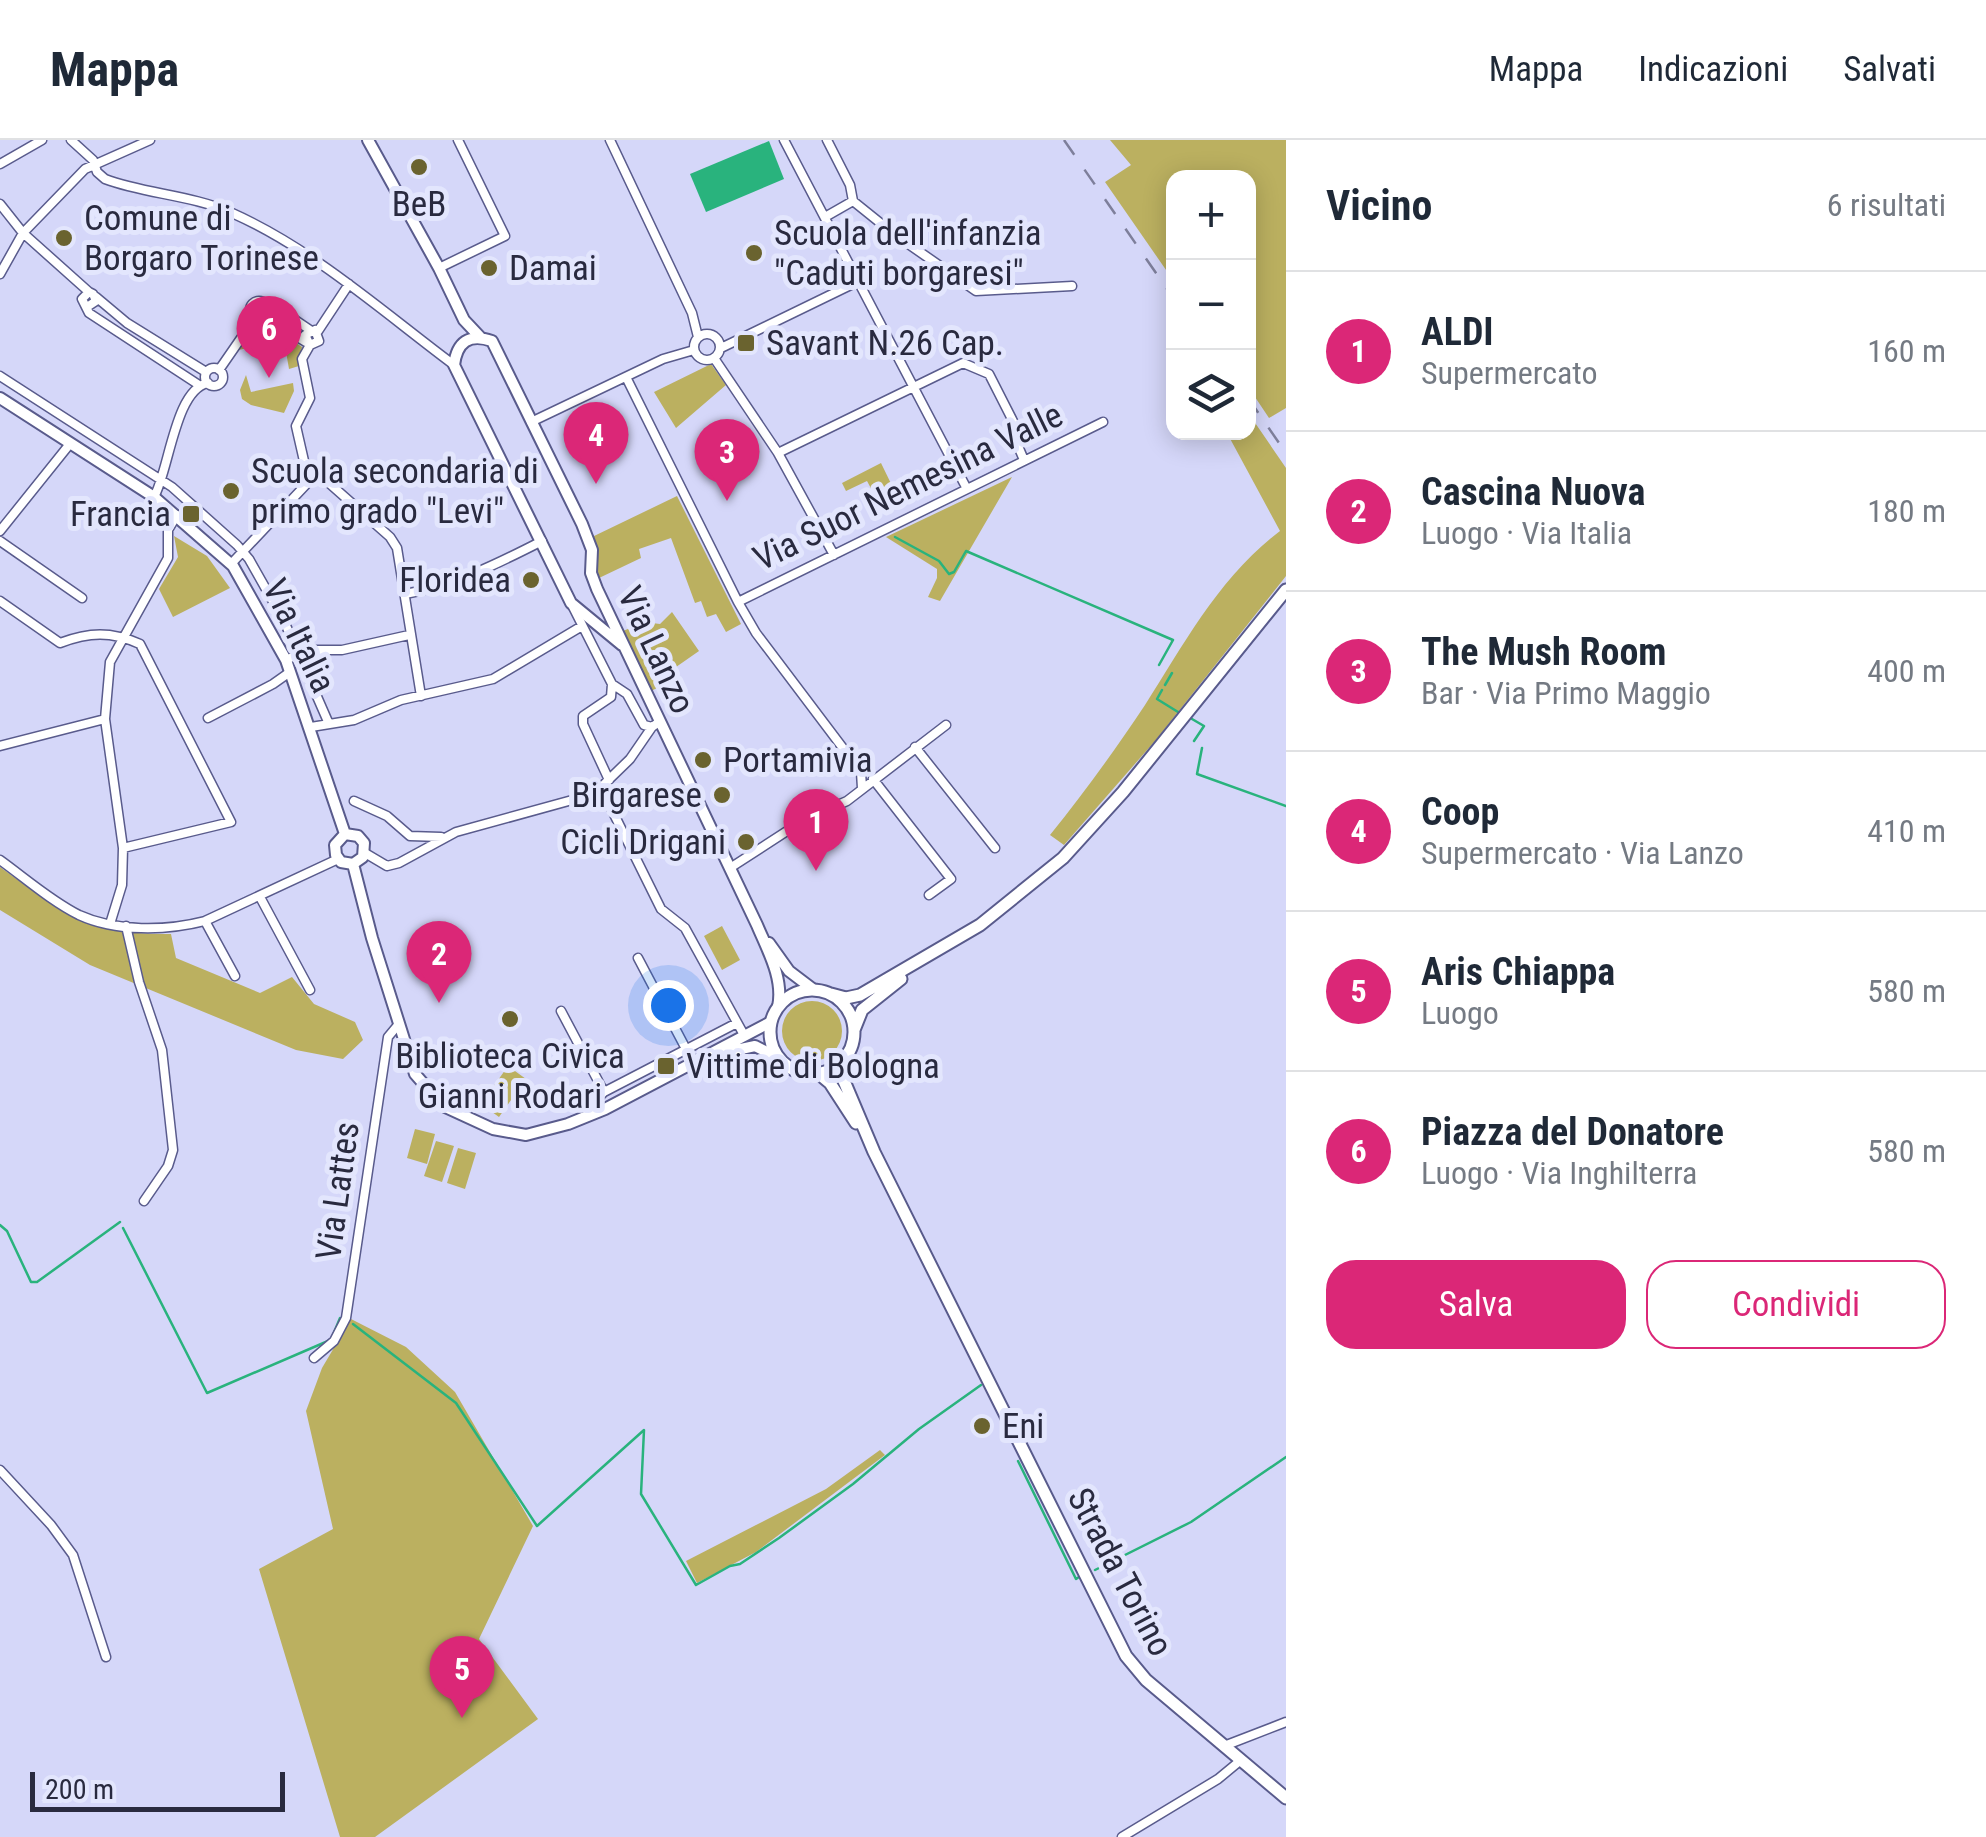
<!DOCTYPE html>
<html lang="it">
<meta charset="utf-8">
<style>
:root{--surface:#fff;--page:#f2f2f3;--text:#1f2937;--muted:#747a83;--line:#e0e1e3;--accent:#db2777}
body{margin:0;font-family:"Roboto Condensed",sans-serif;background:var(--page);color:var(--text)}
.controls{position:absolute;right:30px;top:30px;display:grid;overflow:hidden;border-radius:20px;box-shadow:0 5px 25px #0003}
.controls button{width:90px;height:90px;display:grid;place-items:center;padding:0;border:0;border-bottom:2px solid var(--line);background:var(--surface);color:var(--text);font:50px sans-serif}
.scale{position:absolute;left:30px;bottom:25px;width:255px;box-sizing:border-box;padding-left:10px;border:5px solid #292a3f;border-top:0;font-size:28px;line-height:35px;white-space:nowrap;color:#292a3f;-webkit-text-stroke:8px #e3e6fd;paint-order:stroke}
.you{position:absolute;left:668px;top:865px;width:35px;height:35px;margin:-25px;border:8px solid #fff;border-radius:50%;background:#1a73e8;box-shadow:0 0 0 15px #1a73e833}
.badge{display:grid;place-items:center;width:65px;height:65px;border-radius:50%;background:var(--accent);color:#fff;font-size:32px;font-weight:700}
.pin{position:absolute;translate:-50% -82px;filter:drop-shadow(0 2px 5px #0008)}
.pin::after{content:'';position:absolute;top:52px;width:35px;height:30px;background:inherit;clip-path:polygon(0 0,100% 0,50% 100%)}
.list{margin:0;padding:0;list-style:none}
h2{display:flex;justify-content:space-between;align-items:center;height:130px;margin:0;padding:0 40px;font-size:42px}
h2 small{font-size:32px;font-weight:400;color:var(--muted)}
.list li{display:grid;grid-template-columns:65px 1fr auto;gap:30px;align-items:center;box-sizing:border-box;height:160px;padding:0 40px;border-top:2px solid var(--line)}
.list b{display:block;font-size:38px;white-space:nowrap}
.list p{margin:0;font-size:32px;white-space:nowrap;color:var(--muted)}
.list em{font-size:32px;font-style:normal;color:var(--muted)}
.actions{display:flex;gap:20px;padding:30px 40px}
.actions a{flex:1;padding:22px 0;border:2px solid var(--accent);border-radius:30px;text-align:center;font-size:35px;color:var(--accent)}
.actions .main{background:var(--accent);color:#fff}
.icon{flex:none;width:55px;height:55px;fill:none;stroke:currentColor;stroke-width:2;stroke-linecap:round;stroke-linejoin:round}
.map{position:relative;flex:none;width:1286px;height:1697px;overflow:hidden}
header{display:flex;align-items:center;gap:60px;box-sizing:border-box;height:140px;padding:0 50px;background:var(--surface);border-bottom:2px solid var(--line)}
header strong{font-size:48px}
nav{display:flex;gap:55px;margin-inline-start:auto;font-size:35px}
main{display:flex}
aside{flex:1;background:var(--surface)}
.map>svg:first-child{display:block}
.green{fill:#bbb060}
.water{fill:#29b37d}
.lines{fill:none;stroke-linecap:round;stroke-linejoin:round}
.stream{stroke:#29b37d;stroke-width:2.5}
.minor-casing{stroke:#595b8c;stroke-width:11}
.tertiary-casing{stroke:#595b8c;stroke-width:14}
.secondary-casing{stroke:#595b8c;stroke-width:15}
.minor{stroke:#fff;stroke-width:8}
.tertiary{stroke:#fff;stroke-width:10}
.secondary{stroke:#fff;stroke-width:11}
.rail{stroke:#7e7f9b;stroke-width:2.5;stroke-dasharray:18 18;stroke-linecap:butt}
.poi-dot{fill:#6a632f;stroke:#e3e6fd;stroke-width:4}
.labels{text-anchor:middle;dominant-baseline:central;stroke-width:10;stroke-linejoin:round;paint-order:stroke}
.poi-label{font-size:35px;fill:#292a3f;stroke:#e3e6fd;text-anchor:start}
.street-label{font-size:35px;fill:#292a3f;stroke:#e3e6fd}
</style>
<header>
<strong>Mappa</strong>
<nav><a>Mappa</a><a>Indicazioni</a><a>Salvati</a></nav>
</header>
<main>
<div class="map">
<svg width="1286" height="1697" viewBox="0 0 1286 1697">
<rect width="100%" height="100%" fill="#d5d7f9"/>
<!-- green -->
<path class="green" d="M1110 0H1286V268L1269 278 1249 248 1248 38H1174L1173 140 1105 42 1131 25Z
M260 181H265L302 207 299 226 289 229 285 206 280 200 239 210Z
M711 224 726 245 676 288 654 252Z
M246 235 251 252 293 243 294 251 284 273 251 265 242 259 240 250Z
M1249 274 1286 328V436L1155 601 1064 705 1050 695C1084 653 1115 610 1145 565 1184 504 1220 436 1280 391L1227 293 1248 292Z
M881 323 898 358 881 367 867 341 846 351 842 343Z
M1012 337 940 461 928 457 937 438V429L886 397Z
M677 356 741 484 726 492 716 474 707 477 701 461 695 463 671 398 639 409 641 418 599 438C595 423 599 411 592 397Z
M174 396 207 416 230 448 173 477 159 449 178 417Z
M672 472 699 511 656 541 657 548 651 551 623 491 644 482 660 484Z
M0 727C59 770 95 796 171 794L176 818 260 853 292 837 314 864 355 882 363 900 343 919 296 910 90 825 0 770Z
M722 786 740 820 722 830 704 796Z
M782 891a30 30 0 1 1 60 0a30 30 0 1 1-60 0Z
M508 926 526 939 499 977 481 964Z
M415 989 435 994 427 1024 407 1018Z
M436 1001 454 1006 442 1042 424 1036Z
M458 1008 476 1013 465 1049 447 1043Z
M351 1179 406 1207 455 1252 533 1386 479 1499 538 1579 375 1697H340L259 1429 333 1389 306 1271 322 1228Z
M880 1310 885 1315 756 1412 697 1443 686 1421 826 1349Z"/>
<!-- water -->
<path class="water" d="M769 1 784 39 706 72 690 34Z"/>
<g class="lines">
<!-- stream -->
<path class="stream" d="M895 397 939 421 949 434 954 432 966 411 1173 500 1159 525
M1165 545 1172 533
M1162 550 1157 559 1178 572
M1192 579 1204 586 1194 601
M1202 608 1197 634 1286 666
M0 1085 7 1091 31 1142H37L120 1082
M123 1088 207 1253 328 1201
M353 1184 456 1263 537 1386 644 1290 641 1354 696 1445 730 1426 740 1424 779 1398 853 1344 919 1289 981 1245
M333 1195 340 1178
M1018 1321 1076 1439 1079 1437
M1095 1430 1191 1382 1286 1317"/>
<defs>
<path id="minor" d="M71 0 93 20 97 32 105 39C145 54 192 55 232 73 313 109 383 172 454 225
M610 0 692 173 698 197
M784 0 967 349
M827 0 850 45 853 61
M0 24 42 0
M0 64 23 93 89 152
M825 77 853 61 894 94 976 151 1072 146
M439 128 505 96 458 0
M0 134 23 93 85 29 150 0
M96 157 127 183 206 232
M250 170a9 9 0 1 1 18 0a9 9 0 1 1-18 0Z
M267 165 276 167 310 190
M87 167 96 161 93 154 89 152 82 159 89 173 199 245
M265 177 306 202
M318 191 349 144
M694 207a13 13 0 1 1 26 0a13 13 0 1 1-26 0Z
M310 205 305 195 315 190 319 201 310 205 302 219 310 258 296 286 304 321 390 397 397 408 421 556
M721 208 859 141
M714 218 778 313 834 415
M205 237a9 9 0 1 1 18 0a9 9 0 1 1-18 0Z
M219 230 255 178
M0 236 172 347 237 405 249 419 284 481 329 584
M626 237 738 462 756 493 861 632 862 648
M531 282 663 219 694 210
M778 313 963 223 989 234 1017 289 1018 306 1024 320
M154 357C169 331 175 249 208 243
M0 391 69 305
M0 401 82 458
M231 424 316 334
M405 454C453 446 499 423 542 401
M0 461 60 503C89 492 111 491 140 504L231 682 123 708
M738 462 1103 282
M572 465 612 544 611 557 583 576V584L609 640
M286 520 307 510H342L409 495
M612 544 627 554 644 585 652 587
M208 578 273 544 290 532
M311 587 354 580 401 560 493 539 582 486
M0 606 105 579
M915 607 995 708
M873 639 951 739 929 755
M602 650 661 769 685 788 744 895
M354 661 387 676 410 696 441 697
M365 713 387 726 399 723 456 692 594 654 630 619 652 587 659 582
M0 720C25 738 51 761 79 775 116 792 166 791 205 781L338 719
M730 728 804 680 847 661 946 585
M260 757 310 850
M205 781 235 836
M110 784 122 745 123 708 105 579 110 522 168 418V390L177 375
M126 786 139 842 162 910 173 1010 168 1026 144 1061
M638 818 686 909
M561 871 604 952
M591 975 594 962 604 952 735 884
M314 1218 334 1201 346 1178 388 897 398 885
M0 1330 51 1385 73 1415 106 1517
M1224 1606 1286 1582
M1122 1697 1218 1639 1241 1620"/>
<path id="tertiary" d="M368 0 439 128 464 180 480 197
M0 258 154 357 233 426 286 520 345 694
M622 505 571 463 454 225C457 202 469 193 492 201L582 384 592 410 591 433 597 449 757 785C768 811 784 839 778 867
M345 694 358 696 364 703 363 717 353 724
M345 694 335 705 336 715 341 722 353 724
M353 724 372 798 415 934 443 966 493 989 526 995 568 984 605 969 771 882
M769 803 789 831 814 850
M713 915 755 906 779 918"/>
<path id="secondary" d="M770 892a42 42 0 1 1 84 0a42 42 0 1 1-84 0Z
M831 854 846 858 860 855 980 785 1063 718 1123 652 1286 450
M854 890 862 870 901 839
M843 920 844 941 874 1012 1126 1516 1146 1540 1286 1658
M818 933 830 943 856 983"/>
</defs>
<!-- minor casing -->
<use href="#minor" class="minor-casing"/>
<!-- tertiary casing -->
<use href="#tertiary" class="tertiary-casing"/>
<!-- secondary casing -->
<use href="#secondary" class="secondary-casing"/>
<!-- minor -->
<use href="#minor" class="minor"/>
<!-- tertiary -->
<use href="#tertiary" class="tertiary"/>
<!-- secondary -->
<use href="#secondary" class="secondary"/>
<!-- rail -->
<path class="rail" d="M1064 0 1174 159
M1248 258 1286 313"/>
</g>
<!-- markers -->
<g class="poi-dot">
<circle cx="419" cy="27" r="10"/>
<circle cx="64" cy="98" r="10"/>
<circle cx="754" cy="113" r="10"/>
<circle cx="489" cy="128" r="10"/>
<rect x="736" y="193" width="20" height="20" rx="5"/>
<circle cx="231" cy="351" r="10"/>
<rect x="181" y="364" width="20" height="20" rx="5"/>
<circle cx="531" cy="440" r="10"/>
<circle cx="703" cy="620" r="10"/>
<circle cx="722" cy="655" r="10"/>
<circle cx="746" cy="702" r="10"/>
<circle cx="510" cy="879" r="10"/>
<rect x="656" y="916" width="20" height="20" rx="5"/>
<circle cx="982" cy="1286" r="10"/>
</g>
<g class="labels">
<!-- poi labels -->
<g class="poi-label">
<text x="419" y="64" text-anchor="middle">BeB</text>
<text x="84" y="78">Comune di<tspan x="84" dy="40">Borgaro Torinese</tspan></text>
<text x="774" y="93">Scuola dell'infanzia<tspan x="774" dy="40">"Caduti borgaresi"</tspan></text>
<text x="509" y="128">Damai</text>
<text x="766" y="203">Savant N.26 Cap.</text>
<text x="251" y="331">Scuola secondaria di<tspan x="251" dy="40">primo grado "Levi"</tspan></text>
<text x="171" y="374" text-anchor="end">Francia</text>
<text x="511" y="440" text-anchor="end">Floridea</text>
<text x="723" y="620">Portamivia</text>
<text x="702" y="655" text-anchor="end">Birgarese</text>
<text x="726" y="702" text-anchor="end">Cicli Drigani</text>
<text x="510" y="916" text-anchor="middle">Biblioteca Civica<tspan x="510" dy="40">Gianni Rodari</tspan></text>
<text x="686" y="926">Vittime di Bologna</text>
<text x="1002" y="1286">Eni</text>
</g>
<!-- street labels -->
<g class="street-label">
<text transform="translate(908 347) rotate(-26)">Via Suor Nemesina Valle</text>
<text transform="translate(299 496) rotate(64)">Via Italia</text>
<text transform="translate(656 510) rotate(65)">Via Lanzo</text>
<text transform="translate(338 1051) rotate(-82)">Via Lattes</text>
<text transform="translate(1120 1432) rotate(62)">Strada Torino</text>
</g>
</g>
</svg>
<div class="controls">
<button>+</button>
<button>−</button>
<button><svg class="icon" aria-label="layers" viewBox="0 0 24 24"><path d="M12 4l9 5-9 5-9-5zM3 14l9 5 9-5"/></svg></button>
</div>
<div class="scale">200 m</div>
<div class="you"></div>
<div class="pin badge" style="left:816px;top:731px">1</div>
<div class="pin badge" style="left:439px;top:863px">2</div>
<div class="pin badge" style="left:727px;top:361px">3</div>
<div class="pin badge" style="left:596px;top:344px">4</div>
<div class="pin badge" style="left:462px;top:1578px">5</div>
<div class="pin badge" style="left:269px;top:238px">6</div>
</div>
<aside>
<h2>Vicino<small>6 risultati</small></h2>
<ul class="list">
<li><span class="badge">1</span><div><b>ALDI</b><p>Supermercato</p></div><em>160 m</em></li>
<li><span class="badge">2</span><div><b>Cascina Nuova</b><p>Luogo · Via Italia</p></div><em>180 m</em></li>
<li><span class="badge">3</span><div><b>The Mush Room</b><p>Bar · Via Primo Maggio</p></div><em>400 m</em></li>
<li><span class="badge">4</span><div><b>Coop</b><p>Supermercato · Via Lanzo</p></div><em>410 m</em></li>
<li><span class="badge">5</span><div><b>Aris Chiappa</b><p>Luogo</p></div><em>580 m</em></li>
<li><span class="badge">6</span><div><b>Piazza del Donatore</b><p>Luogo · Via Inghilterra</p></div><em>580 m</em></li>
</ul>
<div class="actions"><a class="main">Salva</a><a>Condividi</a></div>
</aside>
</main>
